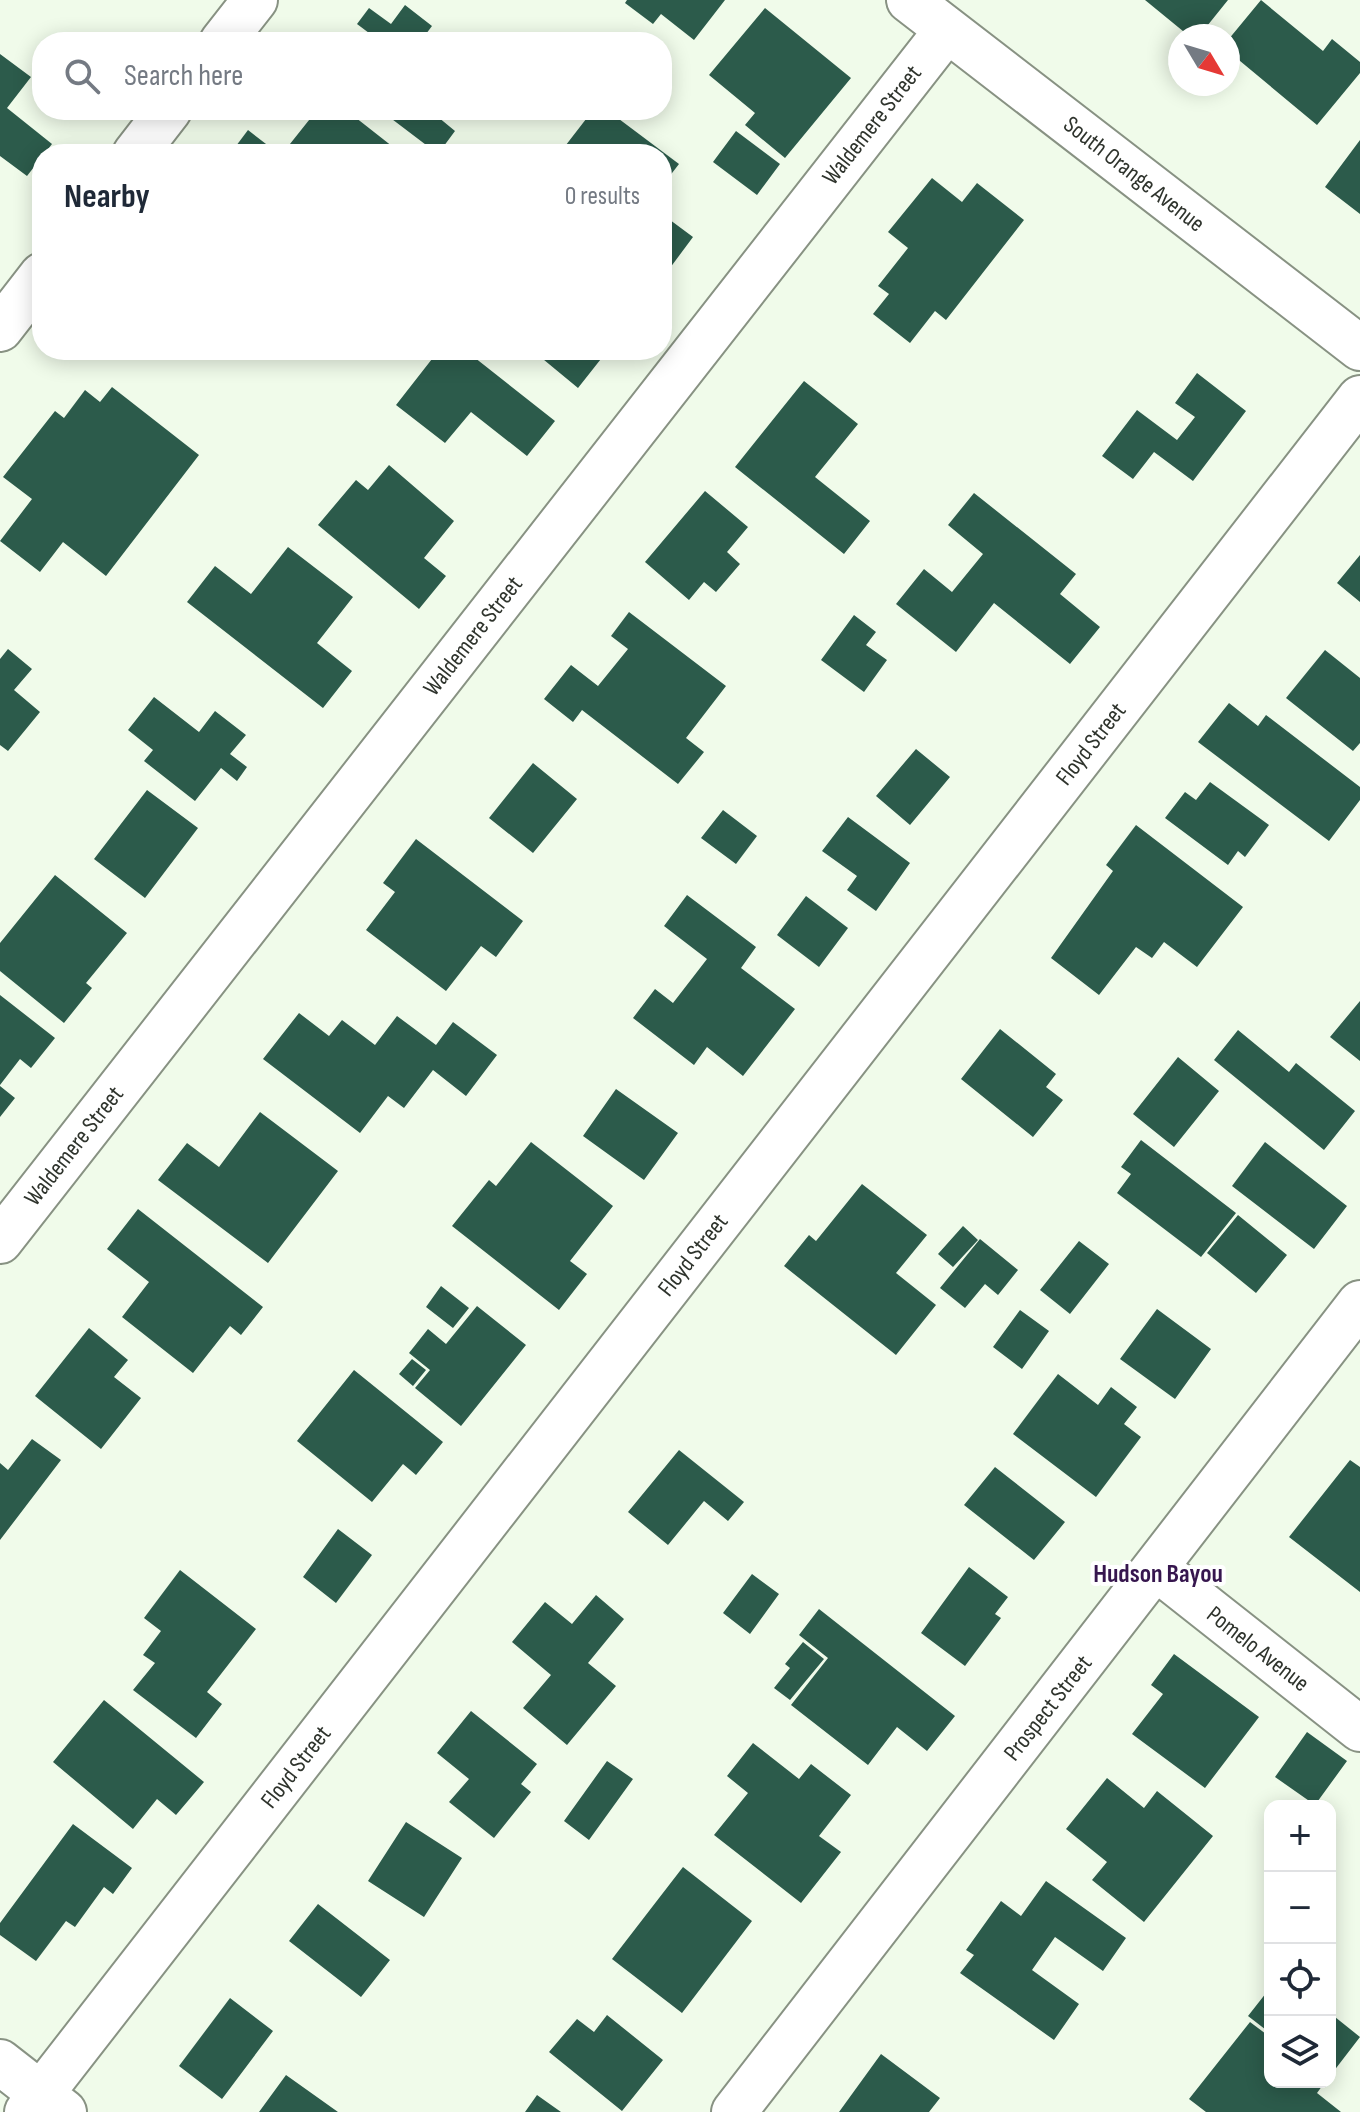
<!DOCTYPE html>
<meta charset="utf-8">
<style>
:root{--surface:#fff;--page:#f2f2f3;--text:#1f2937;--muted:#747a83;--line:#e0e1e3}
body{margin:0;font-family:"Sofia Sans Condensed",sans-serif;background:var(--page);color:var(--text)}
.controls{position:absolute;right:24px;bottom:24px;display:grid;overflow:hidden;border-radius:16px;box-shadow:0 4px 20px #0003}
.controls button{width:72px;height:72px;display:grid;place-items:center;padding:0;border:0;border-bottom:2px solid var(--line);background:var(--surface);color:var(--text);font:40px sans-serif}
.compass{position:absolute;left:1168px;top:24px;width:72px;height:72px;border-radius:50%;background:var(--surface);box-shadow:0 4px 20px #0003;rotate:128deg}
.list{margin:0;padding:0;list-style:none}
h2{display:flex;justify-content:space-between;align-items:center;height:104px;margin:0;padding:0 32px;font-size:34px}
h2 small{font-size:26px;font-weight:400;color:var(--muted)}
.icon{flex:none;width:44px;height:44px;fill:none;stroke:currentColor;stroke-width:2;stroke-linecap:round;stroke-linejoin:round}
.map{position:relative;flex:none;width:1360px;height:2112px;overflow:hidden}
.search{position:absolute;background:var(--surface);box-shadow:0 4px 20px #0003;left:32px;top:32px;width:640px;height:88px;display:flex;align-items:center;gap:20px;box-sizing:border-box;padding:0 28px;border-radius:32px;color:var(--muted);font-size:30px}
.panel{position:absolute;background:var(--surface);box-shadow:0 4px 20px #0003;left:32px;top:144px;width:640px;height:216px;border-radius:32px}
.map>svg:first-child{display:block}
.building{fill:#2c5b4b}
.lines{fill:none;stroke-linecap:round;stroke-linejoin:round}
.minor-casing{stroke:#889283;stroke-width:48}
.minor{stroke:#fff;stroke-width:44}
.labels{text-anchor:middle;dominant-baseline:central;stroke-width:8;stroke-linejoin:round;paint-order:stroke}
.street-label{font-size:24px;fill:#2f342d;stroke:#fff}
.neighbourhood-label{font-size:26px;font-weight:bold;fill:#36164e;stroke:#fff}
</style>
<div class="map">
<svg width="1360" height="2112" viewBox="0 0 1360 2112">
<rect width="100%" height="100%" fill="#f0fbea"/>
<!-- building -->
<path class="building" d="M627 0H725L694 40 661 14 653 24 625 3Z
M1145 0H1228L1199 36H1189Z
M1261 0 1323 51 1332 39 1360 62V73L1317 125 1228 51V40Z
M405 5 432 26 420 42H381L357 24 369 8 391 24Z
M765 8 851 78 785 158 745 125 755 113 709 75Z
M0 54 31 77 7 108 52 144 27 176 0 156Z
M317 110H346L402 154H282Z
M380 110H444L438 117 455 131 438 154Z
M593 110H607L679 164 662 186V154H559Z
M248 130 279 154H230Z
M736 131 780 164 757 195 713 162Z
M1360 140V214L1325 187Z
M932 178 962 202 977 183 1024 220 946 320 935 311 910 343 873 314 889 294 878 286 908 248 888 232Z
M662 214 693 237 667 272 662 268Z
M439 350H465L555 421 527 456 471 412 445 443 396 405Z
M532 350H608L578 388Z
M1197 373 1246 411 1193 481 1154 452 1133 479 1102 456 1137 410 1177 440 1195 417 1175 403Z
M804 381 858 424 815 477 870 521 844 554 735 467Z
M112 387 199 455 106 576 63 542 40 572 0 541 32 499 3 477 55 411 64 418 85 390 100 402Z
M389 465 454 521 424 558 446 576 419 609 318 525 356 480 368 490Z
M705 491 748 527 727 552 740 564 716 592 704 582 689 600 645 562Z
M974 493 1076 574 1060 594 1100 627 1070 664 994 603 956 652 896 604 924 569 952 592 983 554 948 525Z
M288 547 353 597 317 643 352 671 323 708 187 602 215 566 251 594Z
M1360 555V602L1337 583Z
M629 612 726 686 686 738 704 752 678 784 582 710 573 722 544 699 571 665 598 686 628 649 611 636Z
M854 615 876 632 866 645 887 660 864 692 821 660Z
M8 649 32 669 14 690 40 712 8 751 0 745V659Z
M1325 650 1360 678V743L1353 751 1286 698Z
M154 697 199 732 215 711 246 735 230 754 247 767 237 781 221 768 195 801 144 761 153 750 128 730Z
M1229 703 1258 726 1266 715 1360 787V800L1329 841 1198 742Z
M916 749 950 777 910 825 876 796Z
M533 763 577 799 533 853 489 818Z
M1210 782 1269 825 1245 857 1238 851 1228 865 1165 818 1185 792 1196 800Z
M147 790 198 828 145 898 94 859Z
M723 810 757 836 736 864 701 838Z
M848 817 910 863 876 911 847 890 857 876 822 851Z
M1136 825 1243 907 1197 967 1164 942 1152 958 1136 947 1099 995 1051 958 1113 871 1106 865Z
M416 839 523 921 496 957 481 946 446 991 366 930 395 892 383 883Z
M55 875 127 933 86 983 92 988 64 1023 0 971V943Z
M687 895 756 947 741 968 795 1009 743 1076 707 1047 694 1065 633 1018 655 989 673 1003 707 959 664 926Z
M806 896 848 928 819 967 777 935Z
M0 995 55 1038 31 1068 20 1059 0 1085Z
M1360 1001V1061L1330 1037Z
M299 1013 329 1036 342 1020 375 1045 397 1016 436 1045 453 1022 497 1055 466 1096 433 1070 404 1108 388 1096 360 1133 263 1059Z
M1000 1029 1056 1074 1046 1087 1063 1100 1033 1137 961 1079Z
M1238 1030 1289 1072 1296 1063 1355 1111 1324 1150 1214 1060Z
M1178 1057 1219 1091 1174 1147 1133 1114Z
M0 1086 15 1098 0 1117Z
M616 1089 678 1133 644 1180 583 1136Z
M260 1112 338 1171 268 1263 158 1180 187 1143 219 1167Z
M1141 1140 1236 1213 1201 1257 1117 1193 1131 1174 1121 1167Z
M531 1142 613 1206 570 1261 587 1274 559 1310 452 1226 489 1180 496 1186Z
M1265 1142 1347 1206 1314 1249 1232 1186Z
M862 1184 927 1235 896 1273 936 1305 896 1355 784 1266 809 1235 816 1241Z
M138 1209 263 1307 241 1335 230 1326 193 1373 122 1317 149 1282 107 1249Z
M1238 1215 1287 1255 1256 1293 1207 1253Z
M963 1226 978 1240 953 1267 938 1254Z
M980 1239 1018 1270 998 1295 985 1284 965 1308 940 1288Z
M1079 1241 1109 1264 1070 1314 1040 1290Z
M441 1286 469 1308 453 1328 426 1307Z
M477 1306 526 1345 461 1426 415 1388 430 1370 409 1353 428 1329 446 1344Z
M1157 1309 1211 1349 1175 1399 1120 1359Z
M1020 1310 1049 1331 1022 1369 993 1347Z
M89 1328 128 1360 114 1377 141 1398 101 1449 35 1396Z
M412 1359 426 1370 413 1386 399 1374Z
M354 1370 443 1442 416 1475 403 1464 372 1502 297 1441Z
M1058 1374 1098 1405 1111 1387 1137 1407 1124 1424 1141 1437 1096 1497 1013 1434Z
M32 1439 61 1460 0 1540V1463L8 1470Z
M679 1450 744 1502 728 1521 704 1501 668 1545 628 1512Z
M1350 1460 1360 1467V1592L1289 1537Z
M995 1467 1065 1522 1034 1560 964 1505Z
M338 1529 372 1555 336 1603 303 1577Z
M969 1567 1008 1597 995 1614 1001 1618 965 1666 921 1633Z
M180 1570 256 1629 207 1692 222 1704 196 1738 133 1690 155 1663 143 1655 161 1631 144 1618Z
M752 1574 779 1594 750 1634 723 1613Z
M596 1595 624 1619 588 1663 616 1686 567 1745 523 1708 551 1675 512 1642 545 1602 572 1624Z
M819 1609 955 1716 927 1751 897 1727 868 1765 791 1705 828 1658 799 1635Z
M803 1642 824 1659 790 1700 774 1688 790 1668 785 1664Z
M1174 1654 1259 1717 1205 1788 1132 1734 1163 1694 1151 1685Z
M104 1700 204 1782 176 1815 157 1799 133 1829 53 1762Z
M471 1711 537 1764 521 1784 531 1792 494 1838 449 1802 469 1779 437 1753Z
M1307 1732 1347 1761 1315 1805 1275 1777Z
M753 1743 799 1779 811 1764 851 1795 819 1836 841 1852 801 1903 714 1835 748 1793 727 1776Z
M607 1761 633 1779 589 1840 564 1821Z
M1107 1778 1144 1808 1157 1791 1213 1836 1144 1922 1092 1880 1107 1862 1066 1829Z
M406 1822 462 1858 424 1917 368 1881Z
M73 1824 132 1868 113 1894 104 1887 75 1927 66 1921 36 1961 0 1935V1923Z
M683 1867 752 1921 682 2013 612 1959Z
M1046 1881 1126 1938 1103 1971 1055 1937 1032 1970 1079 2004 1054 2040 960 1973 974 1955 966 1950 1001 1901 1021 1916Z
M318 1904 390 1960 361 1997 289 1941Z
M1270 1988V2033L1248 2016Z
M230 1998 273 2031 222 2099 179 2066Z
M1330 2013 1360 2037 1330 2076Z
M607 2015 663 2060 622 2111 549 2052 577 2019 594 2032Z
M1250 2022 1270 2037V2082H1325L1317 2093 1341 2112H1206L1189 2099Z
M881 2054 940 2098 929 2112H839Z
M286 2075 338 2112H259Z
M537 2095 561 2112H525Z"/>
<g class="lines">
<defs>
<path id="minor" d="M909 0 1360 348
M222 42 255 0
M135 154 169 110
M0 329 42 275
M0 1241 947 30
M1156 1568 1360 1729
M0 2062 64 2112
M27 2112 1360 398
M734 2112 1360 1303"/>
</defs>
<!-- minor casing -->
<use href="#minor" class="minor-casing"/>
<!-- minor -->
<use href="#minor" class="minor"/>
</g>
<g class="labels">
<!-- street labels -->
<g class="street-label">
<text transform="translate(872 125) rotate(-52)">Waldemere Street</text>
<text transform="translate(1134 174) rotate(38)">South Orange Avenue</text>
<text transform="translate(473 636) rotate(-52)">Waldemere Street</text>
<text transform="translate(1091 744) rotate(-52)">Floyd Street</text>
<text transform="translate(74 1146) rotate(-52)">Waldemere Street</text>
<text transform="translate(693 1255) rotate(-52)">Floyd Street</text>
<text transform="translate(1258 1649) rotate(38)">Pomelo Avenue</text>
<text transform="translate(1048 1708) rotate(-52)">Prospect Street</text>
<text transform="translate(296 1767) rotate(-52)">Floyd Street</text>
</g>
<!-- neighbourhood labels -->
<g class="neighbourhood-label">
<text x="1158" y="1574">Hudson Bayou</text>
</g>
</g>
</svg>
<div class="controls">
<button>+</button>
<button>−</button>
<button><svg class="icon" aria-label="locate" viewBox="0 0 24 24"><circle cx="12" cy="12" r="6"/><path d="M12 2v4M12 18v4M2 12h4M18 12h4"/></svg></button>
<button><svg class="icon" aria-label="layers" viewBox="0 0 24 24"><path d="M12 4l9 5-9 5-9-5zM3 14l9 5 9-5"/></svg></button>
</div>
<svg class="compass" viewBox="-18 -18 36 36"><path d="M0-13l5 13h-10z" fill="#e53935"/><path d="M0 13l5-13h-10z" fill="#747a83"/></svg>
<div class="search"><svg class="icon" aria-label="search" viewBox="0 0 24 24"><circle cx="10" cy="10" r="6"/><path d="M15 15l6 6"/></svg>Search here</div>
<section class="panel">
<h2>Nearby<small>0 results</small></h2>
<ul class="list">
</ul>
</section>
</div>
